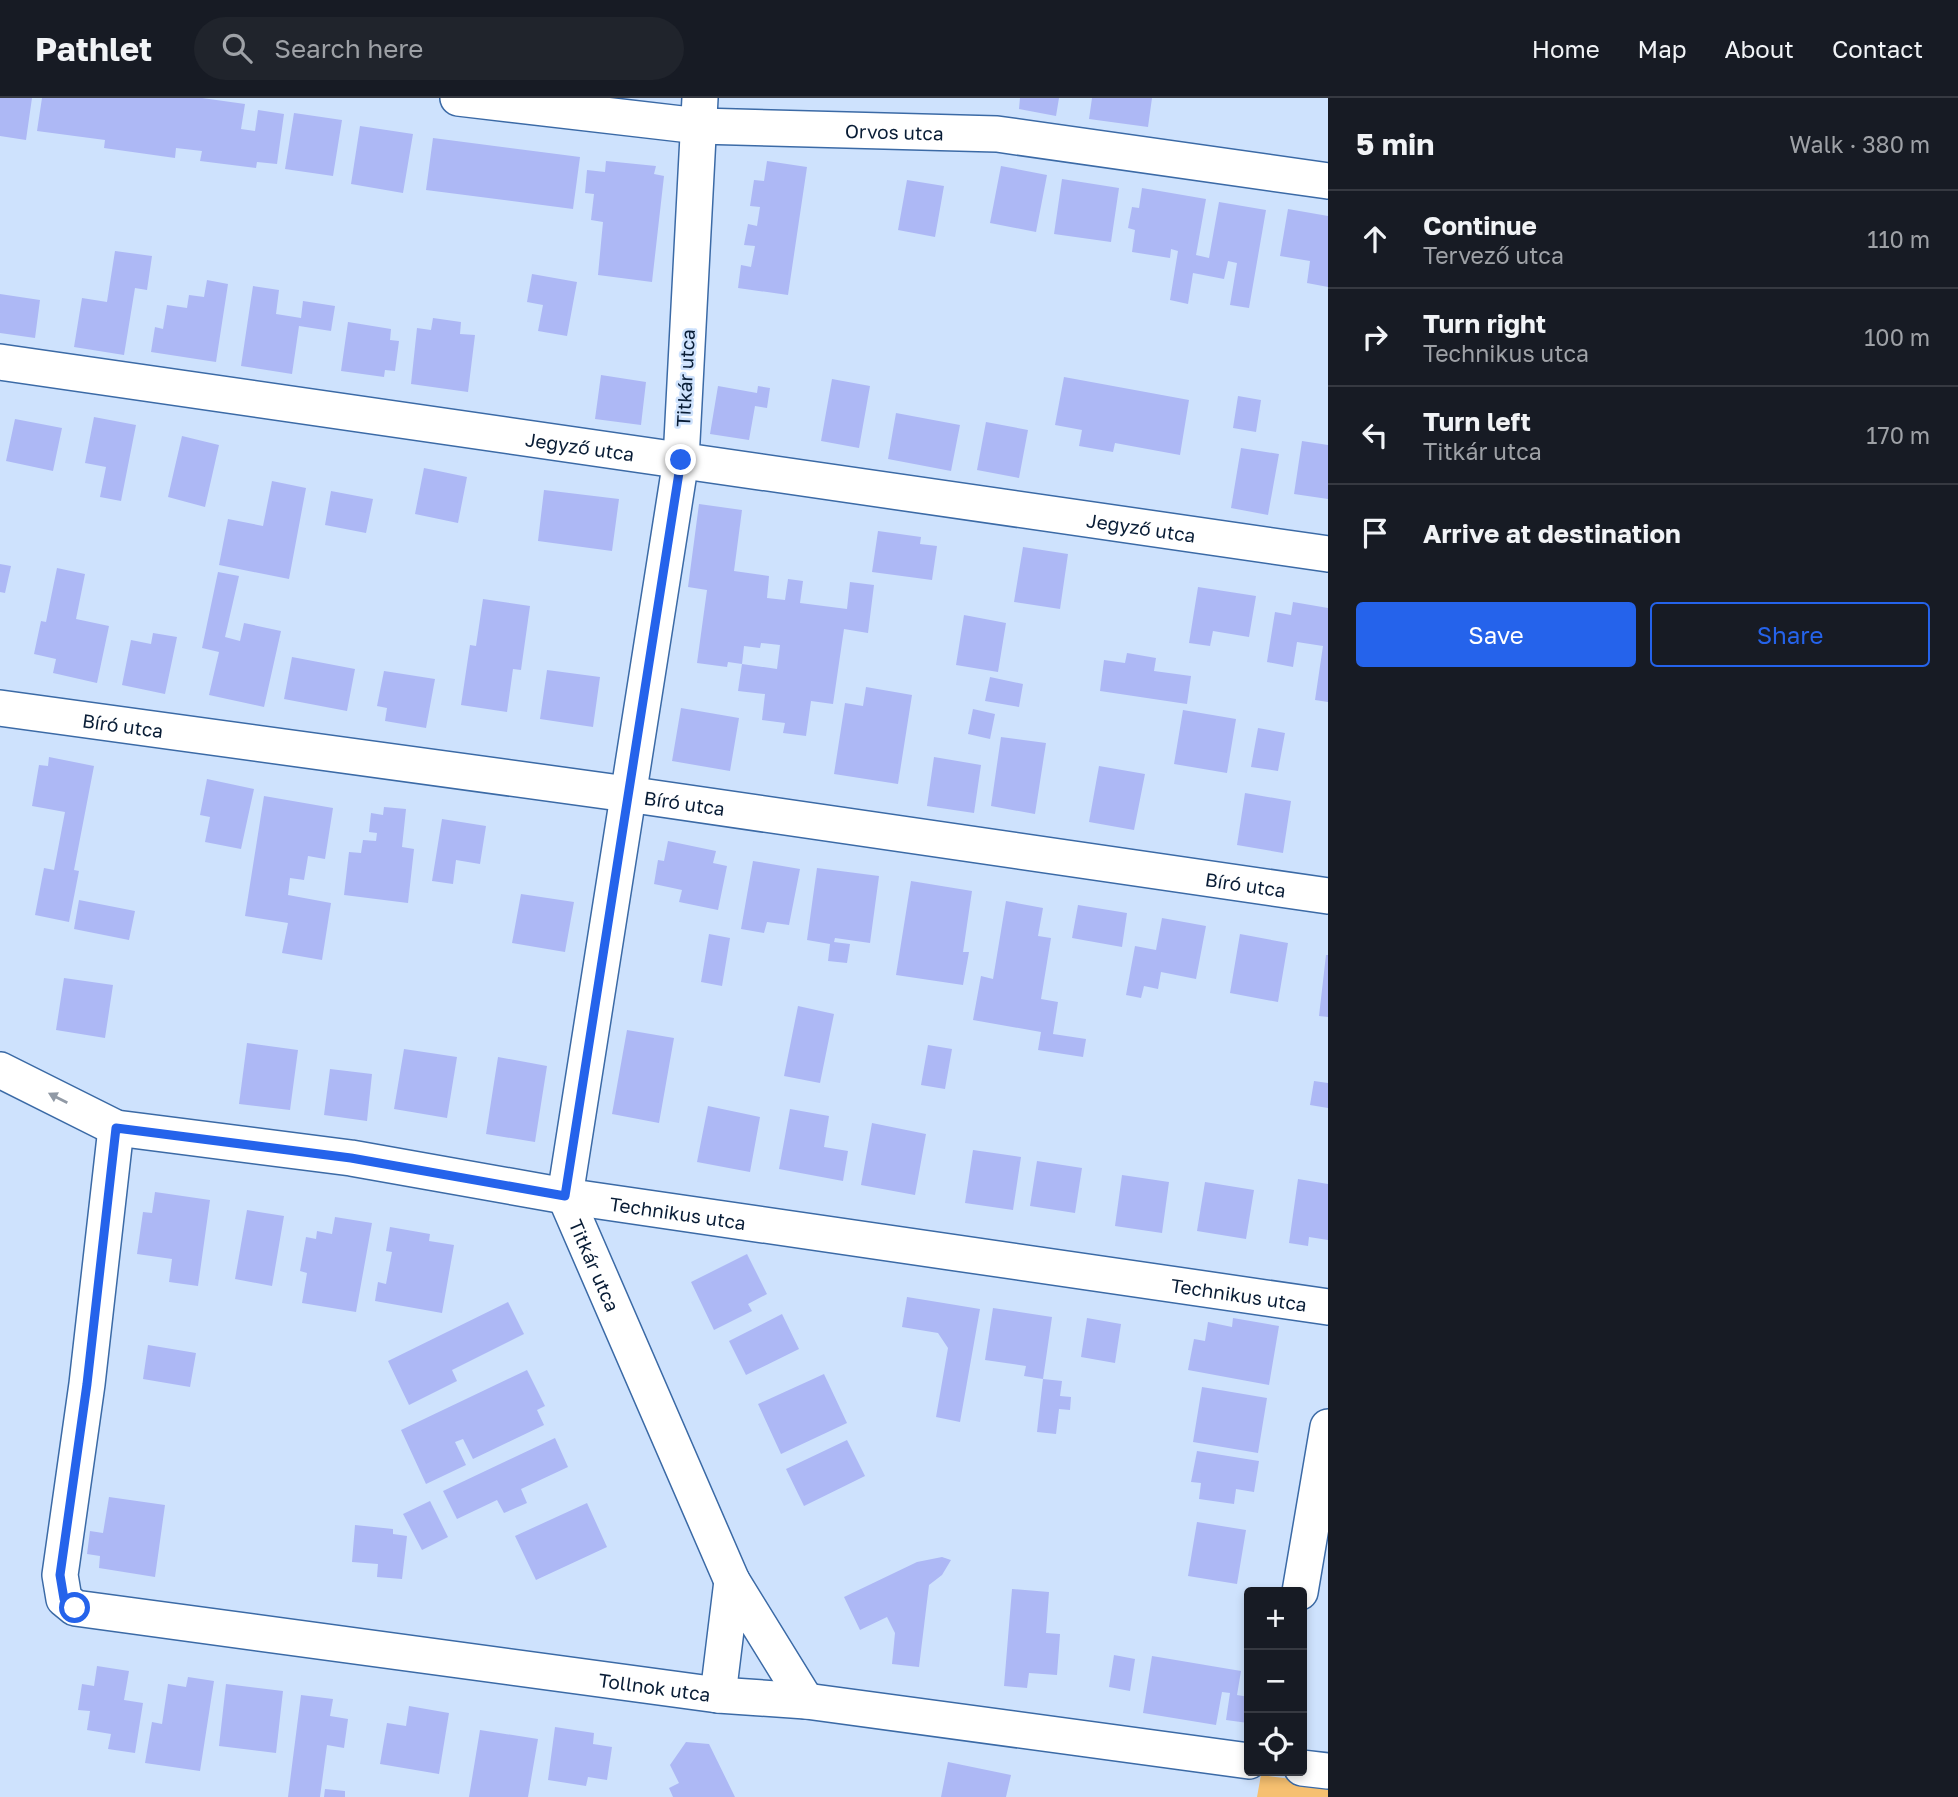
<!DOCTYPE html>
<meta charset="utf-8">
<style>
:root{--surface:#171b24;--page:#20242c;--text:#f1f3f6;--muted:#9ea1a6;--line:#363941;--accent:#2563eb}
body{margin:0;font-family:"Golos Text",sans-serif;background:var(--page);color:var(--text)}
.controls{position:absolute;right:21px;bottom:21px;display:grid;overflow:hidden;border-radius:7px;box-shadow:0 4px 10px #0003}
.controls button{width:63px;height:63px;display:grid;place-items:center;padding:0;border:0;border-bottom:2px solid var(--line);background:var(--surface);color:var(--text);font:35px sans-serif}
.stop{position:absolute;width:21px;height:21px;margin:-16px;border:5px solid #2563eb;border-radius:50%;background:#fff}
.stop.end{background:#2563eb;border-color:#fff;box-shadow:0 2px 7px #0008}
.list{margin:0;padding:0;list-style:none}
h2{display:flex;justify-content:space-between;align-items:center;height:91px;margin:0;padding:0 28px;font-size:30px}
h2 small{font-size:23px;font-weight:400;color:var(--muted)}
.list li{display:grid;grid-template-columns:46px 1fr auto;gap:21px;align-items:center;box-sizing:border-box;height:98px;padding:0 28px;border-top:2px solid var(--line)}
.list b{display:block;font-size:26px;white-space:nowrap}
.list p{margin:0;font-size:23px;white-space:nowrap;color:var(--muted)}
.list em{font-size:23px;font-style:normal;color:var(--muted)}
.actions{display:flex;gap:14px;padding:21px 28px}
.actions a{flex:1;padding:16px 0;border:2px solid var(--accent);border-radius:7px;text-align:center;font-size:24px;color:var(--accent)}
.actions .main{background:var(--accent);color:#fff}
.icon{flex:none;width:38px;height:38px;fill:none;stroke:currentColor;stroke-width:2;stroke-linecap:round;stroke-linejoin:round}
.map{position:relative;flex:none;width:1328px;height:1699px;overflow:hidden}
header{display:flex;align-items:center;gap:42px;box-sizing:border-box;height:98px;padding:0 35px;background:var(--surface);border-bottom:2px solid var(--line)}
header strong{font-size:33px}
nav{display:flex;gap:38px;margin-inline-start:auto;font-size:24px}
.search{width:490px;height:63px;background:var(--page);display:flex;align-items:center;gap:18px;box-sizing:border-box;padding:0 24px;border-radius:38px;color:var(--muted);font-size:26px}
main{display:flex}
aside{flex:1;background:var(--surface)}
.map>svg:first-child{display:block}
.green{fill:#f6c070}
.building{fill:#adb8f5}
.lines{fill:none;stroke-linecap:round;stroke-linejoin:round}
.minor-casing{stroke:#3b6aa6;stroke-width:38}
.minor{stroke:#fff;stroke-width:35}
.oneway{fill:#9099a5}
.route{stroke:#2563eb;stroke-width:9}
.labels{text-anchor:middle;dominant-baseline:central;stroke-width:5;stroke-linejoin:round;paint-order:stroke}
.street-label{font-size:19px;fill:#091d36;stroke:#cee2fd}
</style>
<header>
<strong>Pathlet</strong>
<div class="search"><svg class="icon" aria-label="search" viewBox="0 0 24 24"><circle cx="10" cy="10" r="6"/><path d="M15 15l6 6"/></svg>Search here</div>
<nav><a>Home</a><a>Map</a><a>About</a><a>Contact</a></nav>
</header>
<main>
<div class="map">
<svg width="1328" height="1699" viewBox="0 0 1328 1699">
<rect width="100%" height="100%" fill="#cee2fd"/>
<!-- green -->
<path class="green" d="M1261 1677 1328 1686V1699H1257Z"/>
<!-- building -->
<path class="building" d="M0 0H32L26 42 0 38Z
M42 0H202L245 6 241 31 255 33 258 12 284 16 277 66 257 64 256 70 200 63 202 53 176 50 175 60 104 50 105 42 37 33Z
M1020 0H1059L1056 18 1019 11Z
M1092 0H1152L1148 29 1089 21Z
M294 15 342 22 333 78 285 71Z
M360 28 413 36 403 95 351 86Z
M433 40 580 59 573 111 426 92Z
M606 63 656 68 654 76 664 78 652 184 598 177 603 124 591 122 594 96 585 95 587 72 605 74Z
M767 63 807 69 788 197 738 190 741 167 751 169 755 148 744 147 748 126 757 128 760 109 750 108 754 82 764 83Z
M1001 68 1047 77 1036 134 990 125Z
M1062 81 1119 90 1111 144 1054 136Z
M907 82 944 88 935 139 898 132Z
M1142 90 1206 101 1196 157 1209 160 1219 104 1266 112 1249 210 1230 207 1237 165 1228 163 1224 181 1193 175 1188 206 1170 202 1178 153 1171 151 1170 160 1132 154 1135 132 1128 130 1132 109 1139 110Z
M1288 111 1328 118V189L1307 185 1310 163 1280 158Z
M115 153 152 158 147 192 135 190 124 257 74 249 82 200 107 204Z
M532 176 577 184 567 238 538 233 543 207 527 204Z
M207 182 228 186 216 264 151 254 155 229 163 231 167 207 187 210 189 197 204 199Z
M253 188 279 192 276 216 301 220 303 203 335 208 331 233 299 228 292 276 241 268Z
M0 196 40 202 35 240 0 235Z
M433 220 461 224 460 236 475 237 468 294 411 286 417 230 431 232Z
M348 224 391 231 390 242 399 243 395 273 385 272 384 279 341 273Z
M601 277 646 284 641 327 595 321Z
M1064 279 1189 302 1180 357 1115 345 1113 354 1079 348 1082 332 1055 327Z
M832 281 870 288 859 350 821 343Z
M718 288 757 295 758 288 770 290 767 310 755 308 749 342 710 336Z
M1238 298 1261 302 1256 334 1233 330Z
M896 315 960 327 951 373 888 361Z
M94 319 136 327 121 403 100 399 106 369 85 365Z
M15 321 62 330 53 373 6 363Z
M986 324 1028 332 1019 380 977 372Z
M182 338 219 347 205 409 168 399Z
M1302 343 1328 347V401L1294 396Z
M1241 350 1279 356 1268 417 1231 410Z
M424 370 467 379 458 425 415 416Z
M272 383 306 390 289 481 219 467 228 421 263 428Z
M544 392 619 401 612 453 538 443Z
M331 393 373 401 366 435 325 427Z
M699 406 742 412 734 473 769 478 767 500 785 502 788 481 803 483 800 505 847 511 850 484 874 487 868 535 844 531 833 606 811 603 806 638 783 635 785 625 762 622 765 596 738 593 742 566 777 571 780 547 761 545 760 550 744 548 742 566 728 564 727 569 697 565 707 492 688 489Z
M878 433 921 439 920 446 937 448 932 482 872 474Z
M1023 449 1068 456 1060 511 1014 504Z
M0 466 11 468 5 495 0 494Z
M57 470 85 476 76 521 109 528 97 585 53 575 56 561 34 556 41 523 46 524Z
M218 474 239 478 225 539 240 543 244 525 281 533 264 609 209 597 219 554 202 550Z
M1198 489 1256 498 1249 539 1213 533 1210 548 1189 545Z
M483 501 530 508 521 572 513 571 507 614 461 607 470 547 476 548Z
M1293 504 1328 510V604L1315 602 1323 548 1297 544 1293 569 1267 564 1275 514 1291 517Z
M964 517 1006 525 998 574 956 567Z
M153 535 177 539 165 596 122 587 131 542 151 546Z
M1127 555 1156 560 1154 573 1191 578 1187 606 1100 593 1104 562 1125 565Z
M292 559 355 571 347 613 284 601Z
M547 572 600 579 593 629 540 621Z
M384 573 435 581 426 630 385 623 387 610 377 608Z
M990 579 1023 586 1019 609 985 603Z
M866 589 912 597 898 686 834 676 845 605 863 608Z
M681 610 739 620 730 673 672 663Z
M973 611 995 616 990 641 968 636Z
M1183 612 1236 621 1227 675 1174 666Z
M1258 630 1285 635 1278 673 1251 669Z
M1001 639 1046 645 1035 716 991 708Z
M49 659 94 668 74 772 79 773 69 824 35 817 44 770 54 772 65 714 32 708 39 667 48 668Z
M934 659 981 667 974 715 927 708Z
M1099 668 1145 676 1134 732 1089 724Z
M207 681 254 691 241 751 205 744 210 719 200 717Z
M1245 695 1291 703 1283 755 1237 747Z
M264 698 333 710 325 761 308 758 304 782 290 780 288 797 331 805 322 862 282 855 288 825 245 818Z
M384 709 406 711 402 749 414 751 408 805 344 797 349 754 361 755 363 742 376 743 377 735 369 734 371 715 383 717Z
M442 721 486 728 480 766 456 762 453 786 432 783Z
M668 743 716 753 713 765 727 768 718 812 679 804 682 792 654 786 658 762 664 763Z
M753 763 800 771 789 827 767 824 764 835 741 831Z
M817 770 879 778 870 845 835 840 834 844 850 846 847 865 828 863 830 846 807 842Z
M911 783 972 793 963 854H969L963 887 896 877Z
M521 796 574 804 565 854 512 845Z
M79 802 135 813 129 842 74 831Z
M1006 803 1043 810 1038 838 1051 840 1041 901 1058 904 1053 936 1086 941 1083 959 1038 952 1041 934 973 922 981 878 993 881Z
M1078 807 1127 815 1122 849 1072 840Z
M1162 820 1206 828 1196 881 1161 874 1158 891 1144 888 1141 900 1126 897 1135 848 1156 852Z
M709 836 730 840 722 888 701 884Z
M1240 836 1288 845 1278 904 1230 895Z
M1326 857H1328V919L1319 918Z
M64 880 113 887 105 940 56 932Z
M798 908 834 916 820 985 784 978Z
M627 932 674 940 659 1025 612 1016Z
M247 945 298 952 290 1012 239 1006Z
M928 947 952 951 945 991 921 987Z
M404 951 457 959 447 1020 394 1011Z
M498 959 547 968 535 1044 486 1036Z
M330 971 372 976 367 1023 324 1017Z
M1314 983 1328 985V1010L1310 1007Z
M708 1008 760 1019 750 1074 697 1064Z
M790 1011 829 1018 824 1049 848 1053 843 1083 779 1071Z
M872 1025 926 1036 915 1097 861 1087Z
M973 1052 1021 1059 1013 1112 965 1105Z
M1037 1063 1082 1070 1075 1115 1030 1108Z
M1122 1077 1169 1084 1162 1135 1115 1128Z
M1298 1081 1328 1086V1142L1309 1139 1308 1148 1289 1145Z
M1205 1084 1254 1092 1246 1141 1197 1133Z
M155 1094 210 1102 198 1188 169 1184 172 1161 137 1156 143 1114 152 1115Z
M247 1112 284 1118 272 1188 235 1181Z
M335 1119 372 1125 356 1214 302 1205 307 1175 300 1173 306 1139 316 1141 317 1133 332 1136Z
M390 1129 430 1136 429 1143 454 1147 442 1215 375 1203 378 1184 386 1186 392 1154 386 1153Z
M747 1156 767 1196 748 1206 752 1213 714 1232 691 1184Z
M907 1199 980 1211 960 1324 936 1319 948 1250 938 1235 902 1229Z
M508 1204 524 1236 452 1272 457 1283 409 1307 388 1263Z
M993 1210 1052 1219 1043 1281 1024 1278 1026 1268 985 1262Z
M782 1216 799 1251 746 1277 729 1243Z
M1087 1220 1121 1226 1115 1265 1081 1259Z
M1233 1220 1279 1228 1269 1287 1188 1272 1194 1241 1205 1243 1208 1224 1232 1229Z
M148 1247 196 1255 190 1289 143 1281Z
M527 1272 545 1308 537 1312 544 1327 473 1361 463 1341 455 1344 466 1367 426 1386 401 1332Z
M824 1276 847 1325 781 1356 758 1306Z
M1043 1281 1062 1283 1060 1298 1071 1299 1070 1312 1059 1311 1056 1336 1037 1334Z
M1202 1289 1267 1300 1258 1355 1193 1344Z
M555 1340 568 1369 521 1391 527 1405 504 1415 497 1402 457 1421 443 1393Z
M847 1342 865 1378 804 1408 786 1371Z
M1197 1353 1259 1363 1254 1394 1236 1391 1234 1406 1199 1401 1201 1385 1191 1384Z
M109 1399 165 1407 155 1479 99 1470 100 1458 87 1456 90 1433 103 1435Z
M430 1403 448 1439 422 1452 403 1416Z
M587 1405 607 1449 536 1482 515 1438Z
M1197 1424 1246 1432 1237 1486 1188 1478Z
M355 1427 393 1431V1436L407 1438 402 1481 377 1479 378 1466 352 1464Z
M942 1459 951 1462 942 1477 929 1487 919 1569 892 1566 895 1535 887 1519 860 1532 844 1499 917 1464Z
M1012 1491 1049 1494 1046 1535 1060 1536 1057 1577 1029 1575 1027 1590 1004 1588Z
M1114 1557 1135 1561 1130 1593 1109 1589Z
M1152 1558 1241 1573 1237 1597 1249 1599 1248 1625 1226 1622 1230 1595 1222 1594 1216 1627 1143 1615Z
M97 1568 129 1573 124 1602 143 1605 135 1655 108 1651 111 1636 87 1632 90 1613 78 1612 82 1586 94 1588Z
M188 1579 214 1583 200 1673 145 1665 152 1624 162 1626 168 1586 186 1589Z
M226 1586 283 1593 276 1655 219 1648Z
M301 1597 333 1601 330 1618 348 1621 344 1650 327 1647 320 1699H288Z
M409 1608 449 1615 439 1676 380 1666 387 1625 406 1628Z
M555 1629 594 1635 593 1646 612 1649 607 1682 588 1679 586 1688 548 1682Z
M480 1632 538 1641 528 1699H469Z
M686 1644 709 1646 735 1699H673L669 1690 679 1685 670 1667Z
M948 1664 1011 1677 1006 1699H941Z
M325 1691 345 1693V1699H324Z"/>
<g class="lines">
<defs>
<g id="minor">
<path id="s1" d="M458 0 699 28 997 36 1328 83"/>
<path id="s2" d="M700 0 681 362 565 1098 732 1483"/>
<path id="s3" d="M0 264 1328 456"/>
<path id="s4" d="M0 610 627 696 1328 798"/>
<path id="s5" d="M0 972 116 1030 351 1060 565 1098 1328 1209"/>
<path id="s6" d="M116 1030 87 1286 60 1477 64 1501 75 1510 718 1597 806 1603 1249 1663"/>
<path d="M1300 1494 1328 1329"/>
<path d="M718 1597 732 1483 806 1603"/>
<path d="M1302 1670 1328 1673"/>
</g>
</defs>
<!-- minor casing -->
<use href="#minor" class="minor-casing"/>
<!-- minor -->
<use href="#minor" class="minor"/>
</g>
<!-- one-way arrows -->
<defs><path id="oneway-solid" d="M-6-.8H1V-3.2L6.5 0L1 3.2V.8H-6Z" transform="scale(1.75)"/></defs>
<use class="oneway" href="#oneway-solid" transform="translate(58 1000) rotate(-153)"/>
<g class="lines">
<!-- route -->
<path class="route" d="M75 1510 64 1501 60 1477 87 1286 116 1030 351 1060 565 1098 681 362"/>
</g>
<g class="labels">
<!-- street labels -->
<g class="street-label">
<text stroke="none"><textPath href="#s1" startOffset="438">Orvos utca</textPath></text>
<text transform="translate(685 280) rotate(-87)">Titkár utca</text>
<text stroke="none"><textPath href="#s3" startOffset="586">Jegyző utca</textPath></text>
<text stroke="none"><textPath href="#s3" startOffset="1153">Jegyző utca</textPath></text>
<text stroke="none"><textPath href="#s4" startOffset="124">Bíró utca</textPath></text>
<text stroke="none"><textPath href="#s4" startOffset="691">Bíró utca</textPath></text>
<text stroke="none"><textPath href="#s4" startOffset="1258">Bíró utca</textPath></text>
<text stroke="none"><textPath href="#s5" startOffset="698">Technikus utca</textPath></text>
<text stroke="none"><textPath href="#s2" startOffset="1183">Titkár utca</textPath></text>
<text stroke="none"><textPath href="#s5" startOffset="1265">Technikus utca</textPath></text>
<text stroke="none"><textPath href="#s6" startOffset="1074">Tollnok utca</textPath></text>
</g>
</g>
</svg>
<div class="controls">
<button>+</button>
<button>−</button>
<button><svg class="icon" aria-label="locate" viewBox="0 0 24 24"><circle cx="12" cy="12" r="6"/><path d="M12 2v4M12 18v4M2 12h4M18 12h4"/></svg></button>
</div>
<div class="stop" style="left:75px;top:1510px"></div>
<div class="stop end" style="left:681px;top:362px"></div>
</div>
<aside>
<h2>5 min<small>Walk · 380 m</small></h2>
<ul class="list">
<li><svg class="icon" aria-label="ahead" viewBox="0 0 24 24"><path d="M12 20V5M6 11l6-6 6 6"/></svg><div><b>Continue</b><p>Tervező utca</p></div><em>110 m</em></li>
<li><svg class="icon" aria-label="right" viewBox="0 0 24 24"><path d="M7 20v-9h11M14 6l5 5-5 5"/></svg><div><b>Turn right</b><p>Technikus utca</p></div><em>100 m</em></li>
<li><svg class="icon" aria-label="left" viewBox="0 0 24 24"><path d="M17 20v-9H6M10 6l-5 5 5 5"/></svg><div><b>Turn left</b><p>Titkár utca</p></div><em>170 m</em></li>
<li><svg class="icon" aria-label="arrive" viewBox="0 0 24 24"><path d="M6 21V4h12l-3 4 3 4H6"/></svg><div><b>Arrive at destination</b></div></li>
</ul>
<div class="actions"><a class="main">Save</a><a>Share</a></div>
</aside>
</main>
